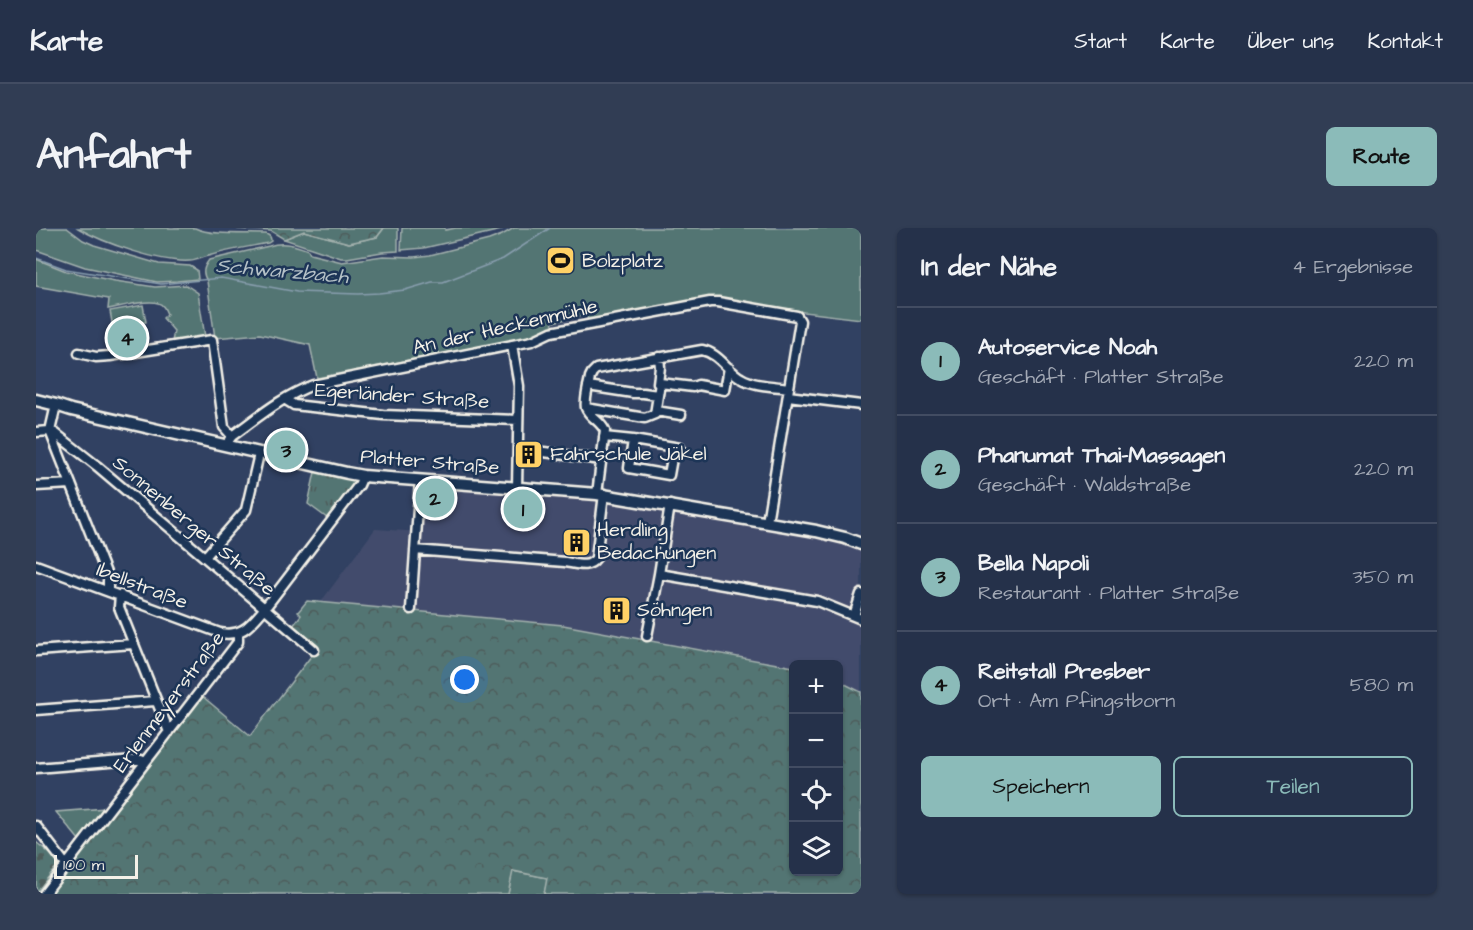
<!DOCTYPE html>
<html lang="de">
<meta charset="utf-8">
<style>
:root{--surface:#25314a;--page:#313d54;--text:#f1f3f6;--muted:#a3a9b5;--line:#424c62;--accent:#8bbbb9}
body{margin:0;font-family:"Architects Daughter",sans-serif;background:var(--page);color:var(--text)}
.controls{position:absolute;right:18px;bottom:18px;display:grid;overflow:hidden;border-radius:9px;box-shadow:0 2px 4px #0004}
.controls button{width:54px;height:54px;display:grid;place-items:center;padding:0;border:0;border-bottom:2px solid var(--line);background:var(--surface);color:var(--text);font:30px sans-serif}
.scale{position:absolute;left:18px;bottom:15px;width:84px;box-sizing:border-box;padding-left:6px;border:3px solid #f4f1e8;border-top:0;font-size:16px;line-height:21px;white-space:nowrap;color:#f4f1e8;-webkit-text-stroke:4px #1d3557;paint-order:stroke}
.you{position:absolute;left:429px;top:452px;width:21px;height:21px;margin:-15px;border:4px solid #fff;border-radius:50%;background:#1a73e8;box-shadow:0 0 0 9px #1a73e833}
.badge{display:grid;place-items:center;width:39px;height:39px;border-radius:50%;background:var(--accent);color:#111;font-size:20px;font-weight:700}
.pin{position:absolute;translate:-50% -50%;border:3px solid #fff;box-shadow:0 2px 6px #0006}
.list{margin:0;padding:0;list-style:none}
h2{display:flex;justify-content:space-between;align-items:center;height:78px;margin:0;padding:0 24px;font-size:26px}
h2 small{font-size:20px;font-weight:400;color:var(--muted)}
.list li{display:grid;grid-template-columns:39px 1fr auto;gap:18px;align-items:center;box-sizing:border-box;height:108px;padding:0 24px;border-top:2px solid var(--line)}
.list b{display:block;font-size:22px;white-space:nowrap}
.list p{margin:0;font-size:20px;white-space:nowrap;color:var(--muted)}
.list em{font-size:20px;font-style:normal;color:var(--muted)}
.actions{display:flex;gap:12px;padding:18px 24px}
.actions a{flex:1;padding:14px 0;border:2px solid var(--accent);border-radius:9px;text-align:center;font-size:21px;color:var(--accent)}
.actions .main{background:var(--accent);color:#111}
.icon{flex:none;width:33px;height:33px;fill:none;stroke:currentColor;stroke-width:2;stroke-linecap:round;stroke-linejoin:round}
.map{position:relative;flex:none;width:825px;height:666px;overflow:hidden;border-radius:9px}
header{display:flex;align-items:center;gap:36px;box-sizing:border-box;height:84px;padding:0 30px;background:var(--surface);border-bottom:2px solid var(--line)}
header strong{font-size:28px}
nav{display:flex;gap:33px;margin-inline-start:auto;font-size:21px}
.intro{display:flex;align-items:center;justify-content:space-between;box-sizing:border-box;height:144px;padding:0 36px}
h1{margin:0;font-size:42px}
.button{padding:15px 27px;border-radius:9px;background:var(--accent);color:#111;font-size:21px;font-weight:700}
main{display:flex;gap:36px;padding:0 36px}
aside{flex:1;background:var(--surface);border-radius:9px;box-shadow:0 2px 4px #0004}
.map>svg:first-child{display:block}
.built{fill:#434c6c}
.green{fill:#537473;stroke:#a4b2ae;stroke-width:1.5}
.forest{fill:url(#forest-crowns);stroke:#a4b2ae;stroke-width:1.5}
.cemetery{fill:url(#cemetery-stones);stroke:#a4b2ae;stroke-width:1.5}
.park{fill:url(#park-tufts);stroke:#a4b2ae;stroke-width:1.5}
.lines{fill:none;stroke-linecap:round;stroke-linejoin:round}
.stream{stroke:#899faf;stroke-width:1.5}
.minor-casing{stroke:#f4f1e8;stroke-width:13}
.major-casing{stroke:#f4f1e8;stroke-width:15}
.minor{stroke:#1d3557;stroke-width:8}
.major{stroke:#1d3557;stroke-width:10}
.labels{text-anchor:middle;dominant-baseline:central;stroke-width:5;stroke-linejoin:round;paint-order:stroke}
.poi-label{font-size:20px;fill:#f4f1e8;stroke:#1d3557;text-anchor:start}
.street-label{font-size:20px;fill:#f4f1e8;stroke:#1d3557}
.water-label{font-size:21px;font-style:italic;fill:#b5c1c7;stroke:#1d3557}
</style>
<header>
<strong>Karte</strong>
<nav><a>Start</a><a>Karte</a><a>Über uns</a><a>Kontakt</a></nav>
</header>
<div class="intro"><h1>Anfahrt</h1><a class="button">Route</a></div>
<main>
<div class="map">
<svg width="825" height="666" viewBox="0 0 825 666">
<defs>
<pattern id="forest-crowns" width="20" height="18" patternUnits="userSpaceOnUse" patternTransform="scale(1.5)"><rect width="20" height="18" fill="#537473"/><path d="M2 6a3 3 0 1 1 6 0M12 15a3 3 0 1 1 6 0" fill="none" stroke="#4e5c5a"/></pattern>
<pattern id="cemetery-stones" width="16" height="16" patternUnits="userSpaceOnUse" patternTransform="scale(1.5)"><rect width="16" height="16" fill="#537473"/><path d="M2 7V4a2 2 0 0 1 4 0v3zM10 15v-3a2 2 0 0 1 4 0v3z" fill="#4e5c5a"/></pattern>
<pattern id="park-tufts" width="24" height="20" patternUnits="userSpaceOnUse" patternTransform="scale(1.5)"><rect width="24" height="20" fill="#537473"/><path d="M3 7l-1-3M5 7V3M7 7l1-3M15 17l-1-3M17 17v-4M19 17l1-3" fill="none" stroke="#4e5c5a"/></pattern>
</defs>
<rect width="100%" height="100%" fill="#314162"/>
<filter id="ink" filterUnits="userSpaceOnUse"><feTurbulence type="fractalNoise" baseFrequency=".0167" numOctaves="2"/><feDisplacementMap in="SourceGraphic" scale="12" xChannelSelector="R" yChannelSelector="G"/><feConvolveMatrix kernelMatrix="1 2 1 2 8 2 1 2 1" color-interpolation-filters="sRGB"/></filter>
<g filter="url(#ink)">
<!-- built -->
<path class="built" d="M396 260 419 262 436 260 551 268 560 274 570 276 573 272 778 306 825 320V464L803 453 802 436H758L757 439 527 397 284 375 339 301 385 304 387 268 391 262Z"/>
<!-- green -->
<path class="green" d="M0 0H31L47 12 58 17 123 36 154 38 161 42 162 51 141 53 121 54 49 39 0 22Z
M42 0H159C175 8 211 5 230 6 234 8 235 9 235 13L232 15C212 19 192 22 172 28 166 29 160 33 154 33 125 35 67 15 42 0Z
M348 0H362V23L346 24 311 30H305L248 11 268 3 313 15 341 9Z
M366 0H409V2L420 0H467L465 2 388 20 365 22Z
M478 0H825V91L768 84 683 70H675L552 92 550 87 517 94 516 99 491 109 281 150 274 117 224 106 179 110 171 53C166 45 167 40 173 32L233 18C247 13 259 17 272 22L274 26 306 34 347 28 378 29 394 27 453 12 466 7Z
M0 31 30 43 79 53 119 59 150 57 162 65 169 109 136 114 138 103 127 90 131 86C129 81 127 76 122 75 110 71 84 79 72 81L73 71 0 58Z
M107 77 110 94 77 100 74 83Z
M71 580 44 613 20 584Z
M476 643 512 650 508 666H472Z"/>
<!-- forest -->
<path class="forest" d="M202 0H348L341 9 313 15 268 3 248 11 235 3 202 1Z
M271 373 527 397 757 439 758 644H802L803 453 825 464V666H508L511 650 477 643 472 666H11L166 468 214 508 282 419 257 398 265 387 262 384Z"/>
<!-- cemetery -->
<path class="cemetery" d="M0 614 24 634 0 665Z"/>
<!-- park -->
<path class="park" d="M279 244 318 252V256L291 290 272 276Z"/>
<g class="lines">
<!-- stream -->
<path class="stream" d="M0 30 30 41 125 56 185 50 261 64 322 66 343 65 369 62 396 54H407L467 31 514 0"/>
<defs>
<path id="minor" d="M476 117 483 158 481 259
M43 125 60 129 74 128 176 112 188 199 196 208 193 212
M624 155 657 159 662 157 689 162 693 140
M552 158 597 165H607L622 167
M752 168 825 177
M250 172 258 177 347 187 482 192
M550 180 609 190 619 186 624 155H622L624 139 623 129
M620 183 645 187
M14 203 19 205 61 238 278 422
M14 203 72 350V363
M14 203 20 177
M0 204 14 203
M196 208C221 190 247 168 277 157L496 113 515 104 674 74H682L761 88 764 93 731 294
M568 209 597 212 644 220
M597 212 593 240 633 247 638 219
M508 224 565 232
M0 258 35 256
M561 266 569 203C565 193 553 189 550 180 548 173 553 156 554 149L556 145 560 141 666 122C682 125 691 142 705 150 718 158 738 158 753 160
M634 277 623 346 781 373 825 391
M379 322 529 334C541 336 552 341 560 330L568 266
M169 329 210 282 223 226
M0 337 184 405C207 409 215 396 229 380L323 257 327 248
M84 367 83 379 133 504
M375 381 384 252
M818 388 825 366
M611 408 623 346
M0 423 97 416
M0 482 119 473
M0 540 98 532H105L109 535
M0 598 30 637
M8 666 202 414V405"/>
<path id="major" d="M0 172 20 177 35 182 311 245 327 248 561 266 780 303 809 310 825 316"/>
</defs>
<!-- minor casing -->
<use href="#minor" class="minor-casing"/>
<!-- major casing -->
<use href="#major" class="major-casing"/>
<!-- minor -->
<use href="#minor" class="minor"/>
<!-- major -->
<use href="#major" class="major"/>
</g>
</g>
<!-- icons -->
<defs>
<symbol id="stadium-square" viewBox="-11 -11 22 22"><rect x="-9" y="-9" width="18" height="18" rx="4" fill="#ffd166" stroke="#1d3557"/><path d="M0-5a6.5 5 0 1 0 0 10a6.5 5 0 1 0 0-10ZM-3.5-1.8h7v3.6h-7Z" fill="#111"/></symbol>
<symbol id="building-square" viewBox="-11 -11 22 22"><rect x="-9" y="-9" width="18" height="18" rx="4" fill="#ffd166" stroke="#1d3557"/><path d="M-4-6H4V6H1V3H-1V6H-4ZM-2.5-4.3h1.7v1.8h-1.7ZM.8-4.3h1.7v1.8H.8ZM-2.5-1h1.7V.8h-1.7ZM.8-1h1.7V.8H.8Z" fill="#111"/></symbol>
</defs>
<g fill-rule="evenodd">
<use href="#stadium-square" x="508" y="16" width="33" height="33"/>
<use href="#building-square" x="476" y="210" width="33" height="33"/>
<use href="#building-square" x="524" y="298" width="33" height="33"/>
<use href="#building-square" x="564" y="366" width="33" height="33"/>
</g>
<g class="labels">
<!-- poi labels -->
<g class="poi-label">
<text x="546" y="33">Bolzplatz</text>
<text x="514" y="226">Fahrschule Jäkel</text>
<text x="561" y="302">Herdling<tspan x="561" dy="23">Bedachungen</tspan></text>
<text x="601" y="382">Söhngen</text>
</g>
<!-- street labels -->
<g class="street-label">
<text transform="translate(469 99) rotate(-13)">An der Heckenmühle</text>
<text transform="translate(366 168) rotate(4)">Egerländer Straße</text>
<text transform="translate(394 234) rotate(5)">Platter Straße</text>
<text transform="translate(158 298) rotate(40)">Sonnenberger Straße</text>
<text transform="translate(106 358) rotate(21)">Ibellstraße</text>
<text transform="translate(133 474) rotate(-53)">Erlenmeyerstraße</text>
</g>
<!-- water labels -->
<g class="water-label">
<text transform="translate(246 43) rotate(5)">Schwarzbach</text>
</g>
</g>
</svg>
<div class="controls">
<button>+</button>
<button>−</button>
<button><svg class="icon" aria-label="locate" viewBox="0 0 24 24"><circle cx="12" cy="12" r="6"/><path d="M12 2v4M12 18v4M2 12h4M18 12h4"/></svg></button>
<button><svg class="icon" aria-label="layers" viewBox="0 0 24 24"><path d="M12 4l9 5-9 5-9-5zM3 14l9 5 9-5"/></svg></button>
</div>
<div class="scale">100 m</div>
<div class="you"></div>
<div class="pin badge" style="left:487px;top:281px">1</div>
<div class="pin badge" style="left:399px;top:270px">2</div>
<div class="pin badge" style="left:250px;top:222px">3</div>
<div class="pin badge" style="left:91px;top:110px">4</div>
</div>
<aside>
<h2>In der Nähe<small>4 Ergebnisse</small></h2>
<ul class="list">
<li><span class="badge">1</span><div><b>Autoservice Noah</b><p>Geschäft · Platter Straße</p></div><em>220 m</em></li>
<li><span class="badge">2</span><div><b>Phanumat Thai-Massagen</b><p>Geschäft · Waldstraße</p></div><em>220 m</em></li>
<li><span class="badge">3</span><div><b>Bella Napoli</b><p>Restaurant · Platter Straße</p></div><em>350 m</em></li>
<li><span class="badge">4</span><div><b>Reitstall Presber</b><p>Ort · Am Pfingstborn</p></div><em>580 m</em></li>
</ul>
<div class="actions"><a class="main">Speichern</a><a>Teilen</a></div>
</aside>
</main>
